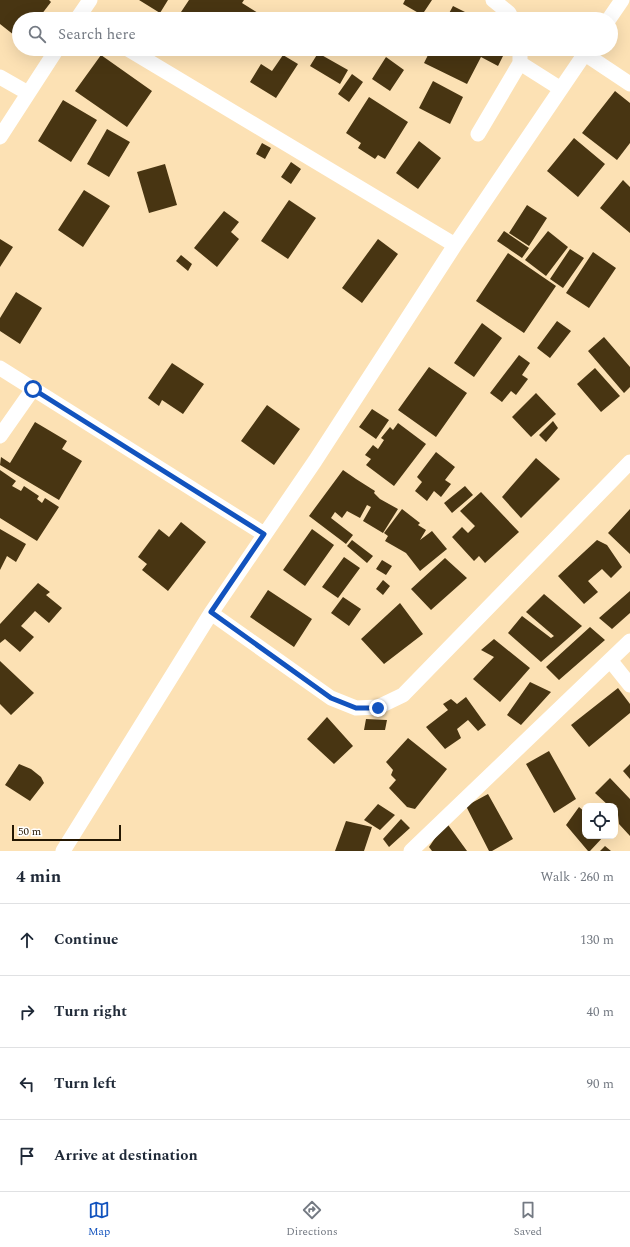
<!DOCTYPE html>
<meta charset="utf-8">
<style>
:root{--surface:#fff;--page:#f6f6f7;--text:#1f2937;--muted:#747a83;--line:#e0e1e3;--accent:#1253be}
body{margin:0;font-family:Spectral,serif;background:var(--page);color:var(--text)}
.controls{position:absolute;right:12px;bottom:12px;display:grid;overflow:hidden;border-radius:8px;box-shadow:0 4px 16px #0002}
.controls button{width:36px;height:36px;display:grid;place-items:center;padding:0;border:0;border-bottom:1px solid var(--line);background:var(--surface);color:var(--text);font:20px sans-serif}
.scale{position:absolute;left:12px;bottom:10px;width:109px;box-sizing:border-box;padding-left:4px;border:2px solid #241702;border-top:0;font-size:11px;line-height:14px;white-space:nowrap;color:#241702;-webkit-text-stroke:3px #fff;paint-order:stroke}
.stop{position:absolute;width:12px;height:12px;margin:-9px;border:3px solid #1253be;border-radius:50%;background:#fff}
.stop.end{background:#1253be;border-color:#fff;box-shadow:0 1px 4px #0008}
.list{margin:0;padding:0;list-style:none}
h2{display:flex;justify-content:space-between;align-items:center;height:52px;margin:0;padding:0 16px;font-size:17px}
h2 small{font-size:13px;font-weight:400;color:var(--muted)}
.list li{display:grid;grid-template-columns:26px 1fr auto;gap:12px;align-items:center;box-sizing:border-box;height:72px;padding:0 16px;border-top:1px solid var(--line)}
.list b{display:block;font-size:15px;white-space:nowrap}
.list em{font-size:13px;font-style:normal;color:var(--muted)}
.icon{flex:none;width:22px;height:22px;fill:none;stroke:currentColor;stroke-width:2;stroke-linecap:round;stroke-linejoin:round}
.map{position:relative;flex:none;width:630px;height:851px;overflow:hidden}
.search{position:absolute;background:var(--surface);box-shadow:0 4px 16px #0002;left:12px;right:12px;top:12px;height:44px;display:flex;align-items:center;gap:10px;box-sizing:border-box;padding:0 14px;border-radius:22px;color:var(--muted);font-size:15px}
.sheet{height:340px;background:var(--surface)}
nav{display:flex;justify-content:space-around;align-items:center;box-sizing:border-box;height:56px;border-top:1px solid var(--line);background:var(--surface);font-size:11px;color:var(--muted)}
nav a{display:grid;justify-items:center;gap:2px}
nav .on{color:var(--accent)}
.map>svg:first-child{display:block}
.building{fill:#483512}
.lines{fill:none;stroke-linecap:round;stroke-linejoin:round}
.street{stroke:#fff;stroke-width:15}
.route{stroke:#1253be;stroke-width:5}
</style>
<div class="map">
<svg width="630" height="851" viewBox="0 0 630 851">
<rect width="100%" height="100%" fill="#fce1b4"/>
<!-- building -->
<path class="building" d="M0 0H49L51 2 38 19H19V39L0 24Z
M139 0H168L160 13Z
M189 0H244L242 3 263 16 261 19H192L181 12Z
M405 0H432L422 15 403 4Z
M453 6 479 19H446Z
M431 49H490L503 56 498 66 481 57 467 84 424 63Z
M318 53 348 70 340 84 310 66Z
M101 55 152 91 127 127 75 91Z
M283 55 298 64 276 98 250 82 261 64 272 71Z
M386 57 404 70 390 91 372 79Z
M352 74 363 82 349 102 338 94Z
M433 81 463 97 450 124 419 108Z
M615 91 630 103V143L617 160 582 133Z
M369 97 408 122 385 159 378 155 375 159 358 148 361 143 346 133Z
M63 100 97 120 71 162 38 141Z
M107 129 130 142 109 177 87 164Z
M574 138 605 164 578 197 547 171Z
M419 141 441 158 418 189 396 173Z
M262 143 271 148 265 159 256 154Z
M291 162 301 169 291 184 281 177Z
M165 164 177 205 149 213 137 172Z
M623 180 630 187V233L600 208Z
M84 190 110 206 83 247 58 230Z
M289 200 316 218 288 259 261 241Z
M527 205 547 218 529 246 509 233Z
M224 211 239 222 231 232 239 239 217 267 194 248Z
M504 231 529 248 522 258 497 241Z
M548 231 568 247 546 276 525 260Z
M0 239 13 247 0 267Z
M378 239 398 254 362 303 342 288Z
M570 249 584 258 563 288 550 279Z
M593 252 616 268 589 308 566 293Z
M508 253 556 286 524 333 476 301Z
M181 255 192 264 188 271 176 261Z
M16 292 42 308 20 344 0 331V318Z
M557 321 571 331 550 358 537 348Z
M482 323 502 338 474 377 454 363Z
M604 337 630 367V387L624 393 588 351Z
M519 355 530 363 522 375 528 379 516 395 511 391 502 402 490 393Z
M172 363 204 384 183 414 162 400 159 406 148 398Z
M429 367 467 393 436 437 398 410Z
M595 368 620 396 601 412 577 384Z
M536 393 556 414 531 437 512 417Z
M267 405 300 429 274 465 241 441Z
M372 409 389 420 376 439 359 427Z
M553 421 558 428 546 442 539 435Z
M35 422 67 441 62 449 82 461 59 500 0 465 1 457 10 463Z
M398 423 426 444 394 486 366 465 371 459 365 455 373 445 378 449 384 440 381 438 390 427 393 430Z
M436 452 455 467 445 480 451 484 441 497 434 491 427 501 415 491 422 482 417 477Z
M536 458 560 479 521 518 502 497Z
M0 470 16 481 12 486 21 491 24 486 39 496 37 499 42 503 45 498 59 507 37 541 0 518Z
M343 470 356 479 375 491 374 493 380 499 398 509 383 533 363 521 371 507 367 505 360 518 347 511 342 518 335 512 331 518 353 535 346 544 309 516Z
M465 486 473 495 452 513 444 503Z
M481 492 519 532 485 563 479 556 474 561 452 537 462 527 468 533 475 526 460 511Z
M402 509 420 523 418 525 426 530 420 540 432 531 447 549 420 571 406 553 385 541 388 536 384 533Z
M630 509V554L608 533Z
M181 522 206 542 168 591 142 570 147 564 138 557 159 529 169 537Z
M0 529 26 544 16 562 7 556 0 570Z
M312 529 334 545 305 586 283 570Z
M352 540 373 556 367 563 347 546Z
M597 540 607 545 622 567 611 578 602 569 588 581 598 592 584 604 558 576Z
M344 557 360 568 338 598 322 587Z
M445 558 467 578 431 610 411 589Z
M382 560 392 566 386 575 376 569Z
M383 580 390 586 383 595 376 589Z
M38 583 50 592 46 595 62 608 49 623 35 611 21 626 34 637 20 652 5 639 0 643V624Z
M268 590 312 619 294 647 250 617Z
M630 591V613L612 629 599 618Z
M544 594 582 626 541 662 508 633 522 616 551 638 554 636 526 612Z
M343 597 361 609 349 626 331 613Z
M400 603 423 634 384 664 361 639Z
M590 627 605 640 559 680 546 667Z
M494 639 530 668 500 702 473 679 494 657 481 650Z
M0 661 34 693 11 715 0 704Z
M530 682 551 692 521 725 507 715Z
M618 688 630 704V713L589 747 571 725Z
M466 697 486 725 478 731 468 720 457 729 461 738 445 749 426 727 448 710 443 704 451 699 457 704Z
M327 717 353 746 334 764 307 739Z
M366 719 387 720 385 730H364Z
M408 738 447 769 415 809 407 807 389 788 396 780 391 775 393 770 386 762Z
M549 751 576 799 554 813 526 764Z
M19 764 31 769 41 777 44 783 30 801 5 785Z
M630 764V779L623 771Z
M610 778 630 799V836L619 824 618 815 615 812V806H609L595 793Z
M488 794 513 839 492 851H489L466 806Z
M378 804 395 815 380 830 364 820Z
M579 807 585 812V836H604L590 851H588L566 825Z
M401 819 410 828 389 847 383 839Z
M346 821 372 827 364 851H335Z
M446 822 467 851H432L429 847Z
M605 846 611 851H600Z"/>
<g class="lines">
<!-- street -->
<path class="street" d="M493 0 509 13 512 19
M77 19 90 0
M609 19 622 0
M128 49 455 245
M520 49V63L561 89
M585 54 630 84
M0 77 28 93
M478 134 520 63
M0 137 57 49
M0 368 264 534
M0 436 33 389
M211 613 331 698 356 708 378 707 403 695 630 462
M610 660 630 685
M63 851 211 613 315 461 455 245 588 49
M411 851 630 641"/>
</g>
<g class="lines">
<!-- route -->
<path class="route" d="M33 389 264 534 211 612 331 698 356 708H378"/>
</g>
</svg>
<div class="controls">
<button><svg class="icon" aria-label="locate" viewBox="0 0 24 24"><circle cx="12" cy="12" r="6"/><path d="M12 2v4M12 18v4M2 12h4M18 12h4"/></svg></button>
</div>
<div class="scale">50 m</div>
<div class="stop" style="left:33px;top:389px"></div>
<div class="stop end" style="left:378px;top:708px"></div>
<div class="search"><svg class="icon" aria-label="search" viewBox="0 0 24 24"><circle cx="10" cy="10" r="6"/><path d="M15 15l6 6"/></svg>Search here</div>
</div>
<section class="sheet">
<h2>4 min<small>Walk · 260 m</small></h2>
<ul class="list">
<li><svg class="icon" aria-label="ahead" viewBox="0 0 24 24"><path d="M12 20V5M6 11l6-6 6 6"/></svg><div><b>Continue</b></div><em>130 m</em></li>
<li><svg class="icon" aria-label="right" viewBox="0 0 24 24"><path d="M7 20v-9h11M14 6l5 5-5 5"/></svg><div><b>Turn right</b></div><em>40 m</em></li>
<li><svg class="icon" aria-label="left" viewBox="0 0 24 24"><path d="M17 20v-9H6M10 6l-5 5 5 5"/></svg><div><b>Turn left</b></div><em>90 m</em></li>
<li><svg class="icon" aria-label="arrive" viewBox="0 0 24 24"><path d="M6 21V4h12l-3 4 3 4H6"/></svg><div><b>Arrive at destination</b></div></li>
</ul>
</section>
<nav>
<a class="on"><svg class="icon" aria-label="map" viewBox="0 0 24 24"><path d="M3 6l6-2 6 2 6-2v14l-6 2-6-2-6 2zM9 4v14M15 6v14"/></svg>Map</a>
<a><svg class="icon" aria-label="directions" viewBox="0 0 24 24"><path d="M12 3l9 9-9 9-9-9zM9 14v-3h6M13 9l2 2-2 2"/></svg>Directions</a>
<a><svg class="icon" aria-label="saved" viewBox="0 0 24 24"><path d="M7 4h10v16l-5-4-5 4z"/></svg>Saved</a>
</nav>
